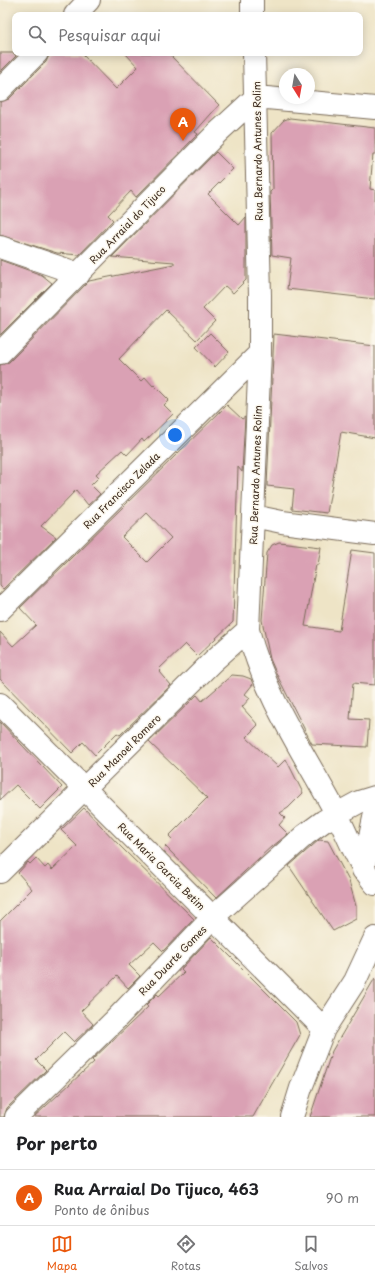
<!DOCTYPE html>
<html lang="pt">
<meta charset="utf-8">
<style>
:root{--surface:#fff;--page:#f6f6f6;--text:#202124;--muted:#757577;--line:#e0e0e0;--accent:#ea580c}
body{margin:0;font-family:"Playpen Sans",sans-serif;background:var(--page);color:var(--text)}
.compass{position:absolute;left:279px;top:68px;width:36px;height:36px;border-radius:50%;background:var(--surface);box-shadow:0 2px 10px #0003;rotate:169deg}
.you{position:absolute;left:175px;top:435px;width:14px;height:14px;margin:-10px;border:3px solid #fff;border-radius:50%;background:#1a73e8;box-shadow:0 0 0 6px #1a73e833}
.badge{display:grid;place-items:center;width:26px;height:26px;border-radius:50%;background:var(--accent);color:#fff;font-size:13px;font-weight:700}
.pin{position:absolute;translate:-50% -33px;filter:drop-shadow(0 1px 2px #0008)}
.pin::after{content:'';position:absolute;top:21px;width:14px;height:12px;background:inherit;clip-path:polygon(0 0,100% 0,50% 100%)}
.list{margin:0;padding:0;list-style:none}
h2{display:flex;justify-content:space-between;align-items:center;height:52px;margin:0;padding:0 16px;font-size:17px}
h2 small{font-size:13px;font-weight:400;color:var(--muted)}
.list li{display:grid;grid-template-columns:26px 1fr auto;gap:12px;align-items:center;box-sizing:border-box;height:56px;padding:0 16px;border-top:1px solid var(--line)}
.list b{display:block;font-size:15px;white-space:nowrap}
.list p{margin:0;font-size:13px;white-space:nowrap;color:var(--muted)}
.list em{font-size:13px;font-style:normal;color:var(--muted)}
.icon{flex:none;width:22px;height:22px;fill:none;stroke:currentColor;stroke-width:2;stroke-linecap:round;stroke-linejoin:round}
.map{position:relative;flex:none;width:375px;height:1117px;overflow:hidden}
.search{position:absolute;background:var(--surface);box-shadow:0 2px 10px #0003;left:12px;right:12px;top:12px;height:44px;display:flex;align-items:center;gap:10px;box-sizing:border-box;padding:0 14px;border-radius:8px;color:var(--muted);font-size:15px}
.sheet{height:108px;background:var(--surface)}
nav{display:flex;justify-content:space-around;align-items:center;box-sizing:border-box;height:56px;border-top:1px solid var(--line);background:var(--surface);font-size:11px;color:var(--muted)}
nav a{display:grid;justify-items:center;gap:2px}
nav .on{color:var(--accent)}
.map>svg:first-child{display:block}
.building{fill:#daa1b4;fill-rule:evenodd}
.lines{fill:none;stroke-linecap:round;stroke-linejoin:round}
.minor-casing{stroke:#7a6b59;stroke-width:24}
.minor{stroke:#fff;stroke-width:22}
.labels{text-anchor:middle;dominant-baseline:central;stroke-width:3;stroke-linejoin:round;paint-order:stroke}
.street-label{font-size:10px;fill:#3b2a1e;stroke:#fbf7ec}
</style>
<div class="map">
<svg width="375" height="1117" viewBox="0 0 375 1117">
<rect width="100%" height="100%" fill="#fbf7ec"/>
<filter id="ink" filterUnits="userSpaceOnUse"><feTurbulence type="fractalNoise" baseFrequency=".025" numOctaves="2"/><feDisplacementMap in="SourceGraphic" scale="8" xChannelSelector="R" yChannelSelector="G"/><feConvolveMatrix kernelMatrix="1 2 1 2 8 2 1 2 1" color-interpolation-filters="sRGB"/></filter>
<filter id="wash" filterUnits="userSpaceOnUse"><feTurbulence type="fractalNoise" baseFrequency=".012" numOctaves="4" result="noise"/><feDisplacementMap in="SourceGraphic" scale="16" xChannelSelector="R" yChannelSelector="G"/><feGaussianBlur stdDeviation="0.9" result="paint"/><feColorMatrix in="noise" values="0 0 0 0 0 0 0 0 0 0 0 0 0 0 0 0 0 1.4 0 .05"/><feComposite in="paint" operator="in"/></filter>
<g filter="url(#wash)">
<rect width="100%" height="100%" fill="#eee4c6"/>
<g id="blocks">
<!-- building -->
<path class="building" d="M0 53H14L16 56 0 72Z
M50 53H81L116 89 138 67 125 53H168L219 105 195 132 198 134 136 197 131 191 108 215 113 220 79 255 57 253 0 235V102L9 99 46 62Z
M290 118 375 128V154H373L370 189 375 190V299L287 289 291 258 272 255 270 192 273 189 272 133 284 120Z
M216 152 233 169 208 194 239 225 246 217V280L233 293 225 286 203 309 215 321 197 340 166 310 119 359 141 381 145 377 153 386 154 385 169 400 164 405 173 414 144 442 142 439 127 455 122 450 96 474 99 477 91 485 100 494 88 505 76 490 41 526 56 537 3 589 0 586V365L9 362 89 281 174 264V262L112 257Z
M0 260 42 275 52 283 0 335Z
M210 333 229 352 215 367 196 347Z
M274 334 375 346V438L341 432 327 513 292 509 294 489 267 486Z
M227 405 242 419 245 417 242 472 238 467 233 622 197 656 185 644 159 669 161 671 160 672 171 685 120 735 117 733 95 755 83 742 72 753 0 679V632L13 646 36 625 20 608ZM147 513 171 538 147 562 122 537Z
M279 542 321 547 318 565H316L305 626 339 631 352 550 375 553V685L353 683 350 719 369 720 367 747 312 744 277 675 270 659 262 620 267 553 272 545Z
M232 675 243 676 251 679 253 684 245 694 250 698 242 707 258 725 246 737 278 767 286 759 303 793 288 808 280 813 285 818 279 825 288 834 273 846V845L216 898 165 846 172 839 169 836 207 798 149 742 197 695 202 701Z
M0 722 62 787 40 809 16 785 0 800Z
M84 808 119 845 194 919 163 951 154 942 129 965 140 976 128 988 117 976 81 1011 93 1024 74 1042 64 1032 36 1060 46 1070 7 1108 4 1117H0V921L32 889 18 873 28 862 30 864 36 858 45 868 48 865 52 870 77 846 61 830Z
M319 840 328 841 349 881 356 906V919L333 931 289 866Z
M211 937 296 1022 300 1035 253 1117H34L94 1062 92 1060 148 1007 146 1005 157 994 159 996 184 972 181 969Z
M375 978V1117H310L332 1051Z"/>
</g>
</g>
<g filter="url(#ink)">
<use href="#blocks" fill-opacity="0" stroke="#7a6b59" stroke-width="1"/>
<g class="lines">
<defs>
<path id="minor" d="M252 0V15
M75 15 89 0
M254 53 260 295V353L248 630C265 697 304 753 336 813 349 837 357 863 375 884
M0 90 37 53
M0 247 79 274
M0 353 216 134 256 97 375 108
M253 516 282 522 375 534
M0 610 260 353
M0 704 324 1029
M363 870 375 813
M0 872 213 661 248 630
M16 1117 114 1021 213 917 305 835 324 821 359 802 375 797
M292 1117 301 1088 324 1029 355 981 375 938"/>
</defs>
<!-- minor casing -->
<use href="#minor" class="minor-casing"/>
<!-- minor -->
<use href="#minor" class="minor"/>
</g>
</g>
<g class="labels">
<!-- street labels -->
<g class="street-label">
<text transform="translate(257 151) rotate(-91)">Rua Bernardo Antunes Rolim</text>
<text transform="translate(127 224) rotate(-46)">Rua Arraial do Tijuco</text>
<text transform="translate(255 475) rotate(-88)">Rua Bernardo Antunes Rolim</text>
<text transform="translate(121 490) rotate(-45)">Rua Francisco Zelada</text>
<text transform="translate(124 750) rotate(-45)">Rua Manoel Romero</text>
<text transform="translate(162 866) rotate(45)">Rua Maria Garcia Betim</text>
<text transform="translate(172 960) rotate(-46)">Rua Duarte Gomes</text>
</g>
</g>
</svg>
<svg class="compass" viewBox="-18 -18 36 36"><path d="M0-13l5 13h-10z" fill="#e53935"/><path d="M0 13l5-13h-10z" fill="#757577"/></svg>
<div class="you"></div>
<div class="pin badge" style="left:183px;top:141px">A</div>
<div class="search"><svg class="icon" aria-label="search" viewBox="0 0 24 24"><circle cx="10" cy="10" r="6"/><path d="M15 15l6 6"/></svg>Pesquisar aqui</div>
</div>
<section class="sheet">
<h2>Por perto<small></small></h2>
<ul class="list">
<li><span class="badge">A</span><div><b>Rua Arraial Do Tijuco, 463</b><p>Ponto de ônibus</p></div><em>90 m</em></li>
</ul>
</section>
<nav>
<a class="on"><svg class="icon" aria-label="map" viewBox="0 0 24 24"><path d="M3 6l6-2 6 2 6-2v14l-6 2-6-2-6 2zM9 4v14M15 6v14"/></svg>Mapa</a>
<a><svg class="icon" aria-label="directions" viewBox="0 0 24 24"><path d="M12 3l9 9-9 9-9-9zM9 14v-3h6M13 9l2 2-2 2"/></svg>Rotas</a>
<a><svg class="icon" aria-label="saved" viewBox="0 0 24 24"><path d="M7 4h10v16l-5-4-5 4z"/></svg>Salvos</a>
</nav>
